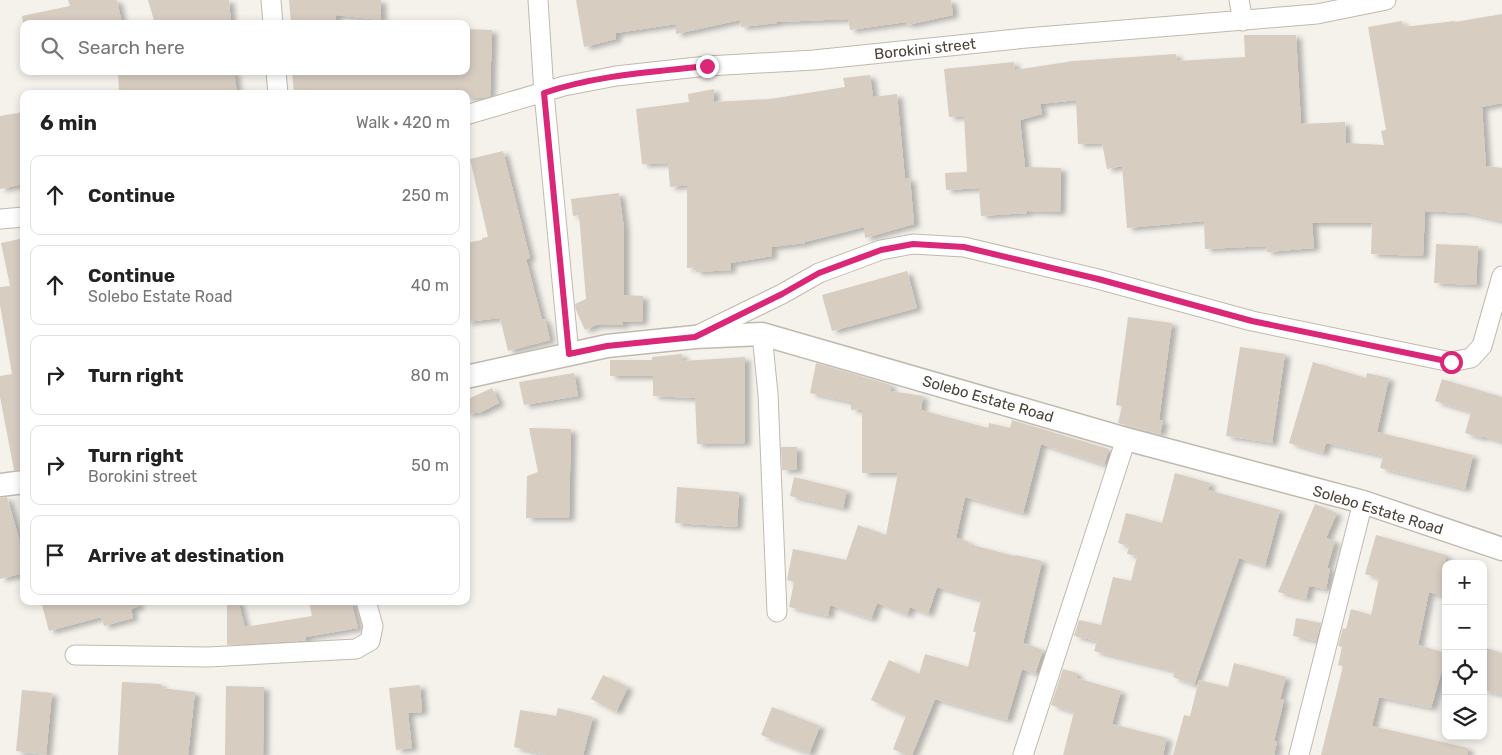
<!DOCTYPE html>
<meta charset="utf-8">
<style>
:root{--surface:#fff;--page:#f6f6f6;--text:#222;--muted:#767676;--line:#e0e0e0}
body{margin:0;font-family:Rubik,sans-serif;background:var(--page);color:var(--text)}
.controls{position:absolute;right:15px;bottom:15px;display:grid;overflow:hidden;border-radius:10px;box-shadow:0 2px 8px #0003}
.controls button{width:45px;height:45px;display:grid;place-items:center;padding:0;border:0;border-bottom:1px solid var(--line);background:var(--surface);color:var(--text);font:25px sans-serif}
.stop{position:absolute;width:15px;height:15px;margin:-11px;border:4px solid #db2777;border-radius:50%;background:#fff}
.stop.end{background:#db2777;border-color:#fff;box-shadow:0 1px 5px #0008}
.list{margin:0;padding:0;list-style:none}
h2{display:flex;justify-content:space-between;align-items:center;height:65px;margin:0;padding:0 20px;font-size:21px}
h2 small{font-size:16px;font-weight:400;color:var(--muted)}
.list li{display:grid;grid-template-columns:32px 1fr auto;gap:15px;align-items:center;box-sizing:border-box;height:80px;margin:0 10px 10px;padding:0 10px;border:1px solid var(--line);border-radius:10px}
.list b{display:block;font-size:19px;white-space:nowrap}
.list p{margin:0;font-size:16px;white-space:nowrap;color:var(--muted)}
.list em{font-size:16px;font-style:normal;color:var(--muted)}
.icon{flex:none;width:28px;height:28px;fill:none;stroke:currentColor;stroke-width:2;stroke-linecap:round;stroke-linejoin:round}
.map{position:relative;flex:none;width:1502px;height:755px;overflow:hidden}
.search{position:absolute;background:var(--surface);box-shadow:0 2px 8px #0003;left:20px;top:20px;width:450px;height:55px;display:flex;align-items:center;gap:12px;box-sizing:border-box;padding:0 18px;border-radius:10px;color:var(--muted);font-size:19px}
.panel{position:absolute;background:var(--surface);box-shadow:0 2px 8px #0003;left:20px;top:90px;width:450px;height:515px;border-radius:10px}
.map>svg:first-child{display:block}
.building{fill:#d7cdc1;filter:url(#shadow)}
.lines{fill:none;stroke-linecap:round;stroke-linejoin:round}
.minor-casing{stroke:#c1b9ae;stroke-width:21}
.tertiary-casing{stroke:#c1b9ae;stroke-width:25}
.minor{stroke:#fff;stroke-width:19}
.tertiary{stroke:#fff;stroke-width:22}
.route{stroke:#db2777;stroke-width:6}
.labels{text-anchor:middle;dominant-baseline:central;stroke-width:4;stroke-linejoin:round;paint-order:stroke}
.street-label{font-size:15px;fill:#4a4239;stroke:#fff}
</style>
<div class="map">
<svg width="1502" height="755" viewBox="0 0 1502 755">
<defs>
<filter id="shadow"><feDropShadow dx="5.5" dy="3" stdDeviation="2.5" flood-color="#0004"/></filter>
</defs>
<rect width="100%" height="100%" fill="#f5f2ec"/>
<!-- building -->
<path class="building" d="M68 0H117L122 24H23L22 16 70 6Z
M148 0H229L231 24H155Z
M289 0H381V20L336 15V24H291Z
M576 0H951L953 15 907 25 906 22 850 30 848 19 777 22V23L741 27 740 20 676 34V24L616 33V39L584 47Z
M1502 14V103L1482 107 1486 166 1502 168V221L1467 213 1425 211 1423 256 1371 254 1372 223H1312L1314 248 1267 252 1266 246 1205 249 1204 221 1127 228 1122 166 1107 169 1102 143 1078 144 1076 100 1040 104 1042 114 1020 120 1025 167 1061 168 1060 212 1027 211V213L981 216 979 188 946 190 945 173 967 172 964 116 949 117 944 69 1014 62 1015 70 1073 61 1176 54 1177 61 1245 57 1244 35H1296L1301 124 1345 122 1346 143 1384 145 1381 131 1386 130 1368 27 1402 21 1403 27 1455 21V22Z
M466 29 492 30 490 96 484 98 466 97V94H294L292 71H466Z
M118 71H192V75L234 71 237 94H119Z
M870 75 873 97 897 94 905 179 910 178 914 224 865 238 864 227 805 242V243L771 247 772 256 730 263 731 270 696 272 695 267 687 268V185L670 187 668 163 642 164 636 109 689 102 688 94 714 89V102L770 99 845 87 843 78Z
M24 112V184L0 189V116Z
M503 151 530 258 526 259 542 320 545 319 550 340 508 351 500 318 466 322V243L482 240V238L488 237 470 159Z
M619 193 624 228V295L643 296 642 322H623V325H596L585 330 576 310 575 304 586 299 579 215 573 216 571 199Z
M24 238V469L14 470 0 397V376L12 374 0 305V287L10 286 1 243Z
M1436 244 1478 246 1476 285 1434 283Z
M907 271 917 308 832 331 822 295Z
M1128 317 1172 323 1159 420 1163 421 1160 434 1118 423 1122 406 1116 405Z
M1240 347 1285 354 1272 443 1226 436Z
M682 354 683 361 745 357V443L697 444 695 398 653 396V376H610V360H652V357Z
M1313 362 1366 378 1367 373 1389 378 1377 432 1473 455 1465 489 1380 468 1383 456 1326 443 1323 453 1289 443Z
M816 363 891 385 890 391 923 396 921 410 988 428 989 423 1010 428 1012 420 1109 449 1104 465 1041 444 1023 513 965 497 956 538 969 542 968 544 1015 556V555L1042 561 1023 643 1043 650 1035 674 1022 669 1007 720 935 699 912 755H906L893 749 906 716 871 700 889 660 919 674 925 654 968 667 976 632H973L981 600 937 587 928 614 910 607 907 615 877 603 871 619 830 605 828 616 789 607 794 582 787 580 793 549 846 560 858 525 886 535 898 473H862V409L851 410V402L810 393Z
M574 373 578 396 524 405 519 382Z
M1442 379 1502 397V442L1482 436V438L1465 433 1471 412 1435 401Z
M492 388 499 403 481 412 466 414V400Z
M529 428 571 429 569 518H526L527 476 538 472Z
M781 447H797V470H782Z
M1175 473 1210 483 1208 490 1280 510 1265 566 1239 558 1194 685 1173 677 1175 671 1094 651 1097 641 1074 636 1079 620 1101 625 1113 577 1131 581 1137 556 1127 554 1129 546 1118 543 1126 513 1162 523Z
M794 477 847 490 843 508 790 496Z
M677 487 739 492 737 527 675 523Z
M7 497 24 556V573L0 579V498Z
M1315 504 1337 513 1326 538 1335 541 1327 568 1330 569 1326 589 1309 586 1306 599 1278 592Z
M1376 535 1446 555V597L1429 592 1418 645 1446 653V656L1431 708 1379 697 1372 726 1468 748V755H1321L1343 666 1338 665 1342 647 1338 646 1343 628 1346 629 1351 609 1371 615 1379 578 1365 574Z
M41 601H138L139 606 131 609 133 618 104 626 101 617 49 631Z
M227 601H238L245 627 312 616 309 601H351L358 628 306 637V640L299 641 227 645Z
M1296 618 1321 623 1316 641 1293 636Z
M1483 647 1502 653V695L1483 690Z
M1234 663 1286 677 1280 699 1284 700 1274 741 1277 742 1274 755H1173L1184 715 1190 716 1199 680 1228 687Z
M1063 669 1077 673 1076 678 1121 691 1112 724 1167 738 1163 755H1063L1074 712 1051 705Z
M603 675 628 687 616 712 591 699Z
M122 682 161 684V688L195 692 188 755H118Z
M420 685 422 712 408 713 412 748 396 750 389 688Z
M226 686 264 687 263 755H225Z
M22 690 52 693 46 755 16 751Z
M772 707 820 726 809 754 761 735Z
M558 708 593 717 583 755H546L514 747 520 710 556 716Z"/>
<g class="lines">
<defs>
<path id="minor" d="M271 0 273 24
M538 0 544 93 569 354
M1239 0 1243 21
M276 71 278 94
M466 115 564 86 616 76 707 66 814 60 1026 38 1317 14 1386 0
M0 219 24 217
M762 334 768 394 777 612
M698 335 782 294 819 273 881 250 913 244 964 247 1098 279 1252 321 1451 362 1471 358 1482 346 1502 276
M75 655 208 657 356 649 370 641 373 626 366 601
M1023 755 1126 439
M1299 755 1363 502"/>
<path id="tertiary" d="M466 377 607 346 695 337 762 334 1126 439 1363 502 1502 549
M0 485 24 482"/>
</defs>
<!-- minor casing -->
<use href="#minor" class="minor-casing"/>
<!-- tertiary casing -->
<use href="#tertiary" class="tertiary-casing"/>
<!-- minor -->
<use href="#minor" class="minor"/>
<!-- tertiary -->
<use href="#tertiary" class="tertiary"/>
</g>
<g class="lines">
<!-- route -->
<path class="route" d="M707 66C653 72 596 75 544 93L569 354 607 346 695 337 782 294 819 273 881 250 913 244 964 247 1098 279 1252 321 1451 362"/>
</g>
<g class="labels">
<!-- street labels -->
<g class="street-label">
<text transform="translate(925 49) rotate(-6)">Borokini street</text>
<text transform="translate(988 399) rotate(16)">Solebo Estate Road</text>
<text transform="translate(1378 510) rotate(17)">Solebo Estate Road</text>
</g>
</g>
</svg>
<div class="controls">
<button>+</button>
<button>−</button>
<button><svg class="icon" aria-label="locate" viewBox="0 0 24 24"><circle cx="12" cy="12" r="6"/><path d="M12 2v4M12 18v4M2 12h4M18 12h4"/></svg></button>
<button><svg class="icon" aria-label="layers" viewBox="0 0 24 24"><path d="M12 4l9 5-9 5-9-5zM3 14l9 5 9-5"/></svg></button>
</div>
<div class="stop" style="left:1451px;top:362px"></div>
<div class="stop end" style="left:707px;top:66px"></div>
<div class="search"><svg class="icon" aria-label="search" viewBox="0 0 24 24"><circle cx="10" cy="10" r="6"/><path d="M15 15l6 6"/></svg>Search here</div>
<section class="panel">
<h2>6 min<small>Walk · 420 m</small></h2>
<ul class="list">
<li><svg class="icon" aria-label="ahead" viewBox="0 0 24 24"><path d="M12 20V5M6 11l6-6 6 6"/></svg><div><b>Continue</b></div><em>250 m</em></li>
<li><svg class="icon" aria-label="ahead" viewBox="0 0 24 24"><path d="M12 20V5M6 11l6-6 6 6"/></svg><div><b>Continue</b><p>Solebo Estate Road</p></div><em>40 m</em></li>
<li><svg class="icon" aria-label="right" viewBox="0 0 24 24"><path d="M7 20v-9h11M14 6l5 5-5 5"/></svg><div><b>Turn right</b></div><em>80 m</em></li>
<li><svg class="icon" aria-label="right" viewBox="0 0 24 24"><path d="M7 20v-9h11M14 6l5 5-5 5"/></svg><div><b>Turn right</b><p>Borokini street</p></div><em>50 m</em></li>
<li><svg class="icon" aria-label="arrive" viewBox="0 0 24 24"><path d="M6 21V4h12l-3 4 3 4H6"/></svg><div><b>Arrive at destination</b></div></li>
</ul>
</section>
</div>
